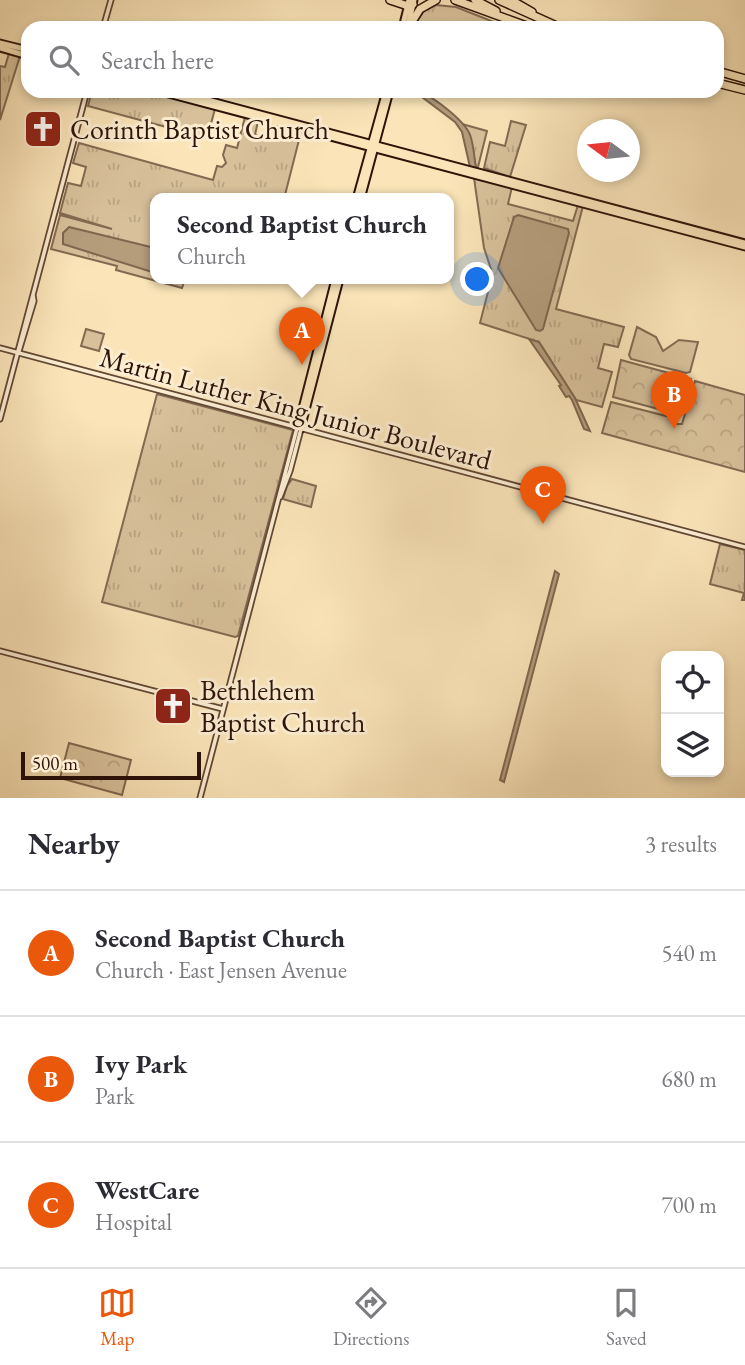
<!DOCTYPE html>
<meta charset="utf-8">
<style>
:root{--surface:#fff;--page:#f2f2f3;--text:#2b2b33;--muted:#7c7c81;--line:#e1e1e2;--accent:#ea580c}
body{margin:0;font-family:"EB Garamond",serif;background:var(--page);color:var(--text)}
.controls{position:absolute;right:21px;bottom:21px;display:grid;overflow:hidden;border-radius:14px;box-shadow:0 4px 10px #0003}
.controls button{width:63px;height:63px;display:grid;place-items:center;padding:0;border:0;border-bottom:2px solid var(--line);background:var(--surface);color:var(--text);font:35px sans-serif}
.compass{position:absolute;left:577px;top:119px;width:63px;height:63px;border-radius:50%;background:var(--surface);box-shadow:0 4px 10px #0003;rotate:285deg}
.scale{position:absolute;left:21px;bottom:18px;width:180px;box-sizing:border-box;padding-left:7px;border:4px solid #2e1309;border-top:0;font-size:19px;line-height:24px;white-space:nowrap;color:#2e1309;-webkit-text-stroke:5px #fcedd1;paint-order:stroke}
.you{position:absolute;left:478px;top:280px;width:24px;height:24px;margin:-18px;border:5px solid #fff;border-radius:50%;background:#1a73e8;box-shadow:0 0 0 10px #1a73e833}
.badge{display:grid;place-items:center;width:46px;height:46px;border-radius:50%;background:var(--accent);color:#fff;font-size:23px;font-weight:700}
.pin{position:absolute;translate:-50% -58px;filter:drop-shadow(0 2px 4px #0008)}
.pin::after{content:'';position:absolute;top:37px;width:24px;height:21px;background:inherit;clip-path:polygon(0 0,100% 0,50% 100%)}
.popup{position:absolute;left:150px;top:193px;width:304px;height:91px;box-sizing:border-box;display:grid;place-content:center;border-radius:14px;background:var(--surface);filter:drop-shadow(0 2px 5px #0005);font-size:23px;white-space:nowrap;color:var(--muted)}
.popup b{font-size:26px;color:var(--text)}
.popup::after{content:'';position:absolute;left:50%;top:100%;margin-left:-14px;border:14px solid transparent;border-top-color:var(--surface)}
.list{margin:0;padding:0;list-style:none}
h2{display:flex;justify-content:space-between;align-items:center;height:91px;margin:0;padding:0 28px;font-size:30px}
h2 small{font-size:23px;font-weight:400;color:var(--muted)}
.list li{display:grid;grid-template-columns:46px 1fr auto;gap:21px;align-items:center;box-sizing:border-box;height:126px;padding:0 28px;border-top:2px solid var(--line)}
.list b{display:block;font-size:26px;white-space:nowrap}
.list p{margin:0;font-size:23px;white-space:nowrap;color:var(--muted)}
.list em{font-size:23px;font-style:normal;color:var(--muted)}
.icon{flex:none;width:38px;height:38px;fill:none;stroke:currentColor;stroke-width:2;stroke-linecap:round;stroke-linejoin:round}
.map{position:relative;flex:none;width:745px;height:798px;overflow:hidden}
.search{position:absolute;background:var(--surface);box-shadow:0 4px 10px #0003;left:21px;right:21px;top:21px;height:77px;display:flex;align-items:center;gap:18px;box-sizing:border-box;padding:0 24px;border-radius:21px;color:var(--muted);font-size:26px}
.sheet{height:469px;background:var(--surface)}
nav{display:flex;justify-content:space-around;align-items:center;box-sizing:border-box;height:98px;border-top:2px solid var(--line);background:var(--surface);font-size:19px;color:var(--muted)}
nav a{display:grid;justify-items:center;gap:4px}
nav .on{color:var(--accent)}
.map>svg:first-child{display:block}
.grass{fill:url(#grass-tufts);stroke:#826a52;stroke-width:2}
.park{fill:url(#park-crowns);stroke:#826a52;stroke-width:2}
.pitch{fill:#d7c09a;stroke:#826a52;stroke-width:2}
.water{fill:#b59d7c;stroke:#7f664e;stroke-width:2}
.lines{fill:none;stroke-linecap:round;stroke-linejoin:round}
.minor-casing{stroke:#614735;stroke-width:7}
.major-casing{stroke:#2e1309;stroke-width:9}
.highway-casing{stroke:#2e1309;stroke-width:10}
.minor{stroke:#fcedd1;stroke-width:3.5}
.major{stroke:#fae4b8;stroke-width:5}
.highway{stroke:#fae4b8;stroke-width:7}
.labels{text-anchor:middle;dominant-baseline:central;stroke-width:6;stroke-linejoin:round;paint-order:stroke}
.poi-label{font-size:28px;fill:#2e1309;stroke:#fcedd1;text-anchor:start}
.street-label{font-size:28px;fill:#2e1309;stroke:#fcedd1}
</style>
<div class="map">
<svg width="745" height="798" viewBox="0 0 745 798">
<defs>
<pattern id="grass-tufts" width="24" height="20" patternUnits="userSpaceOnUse" patternTransform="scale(1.75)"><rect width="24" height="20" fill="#d7c09a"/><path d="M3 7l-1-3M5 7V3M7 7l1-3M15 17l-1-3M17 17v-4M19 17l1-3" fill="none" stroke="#b9a483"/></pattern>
<pattern id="park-crowns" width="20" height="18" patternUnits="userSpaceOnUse" patternTransform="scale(1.75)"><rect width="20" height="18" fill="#d7c09a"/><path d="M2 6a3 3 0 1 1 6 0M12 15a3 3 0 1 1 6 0" fill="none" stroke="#b9a483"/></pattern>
</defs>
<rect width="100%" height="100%" fill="#fae4b8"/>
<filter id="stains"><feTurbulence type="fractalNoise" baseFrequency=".00286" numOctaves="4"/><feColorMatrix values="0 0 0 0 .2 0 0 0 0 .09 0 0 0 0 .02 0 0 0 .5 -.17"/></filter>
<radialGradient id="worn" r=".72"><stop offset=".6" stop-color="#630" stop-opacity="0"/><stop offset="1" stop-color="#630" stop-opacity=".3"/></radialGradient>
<!-- grass -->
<path class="grass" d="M436 5 456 7 509 28H412L424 11Z
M9 53 20 56 0 120V66L5 67Z
M92 91 119 95 120 91H147L215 109 207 138 88 106Z
M245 117 258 121 255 135 276 141 280 127 301 132 284 199H155V279H185L182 288 116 270 117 266 51 249 60 215 112 229 60 213 68 183 81 186 86 167 73 163 79 143 213 180 217 166 222 167 226 163 223 155 226 145 237 148Z
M511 121 526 125 510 177 484 168 490 142 505 146Z
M462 124 487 131 478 167 476 168 470 135Z
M474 178 512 187 508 204 573 221 578 205 583 206 556 309 624 327 618 347 604 344 598 368 612 372 602 407 576 400 539 342 480 323 489 288 487 286 491 269 484 248Z
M157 394 293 430 238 636 235 637 102 602Z
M292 479 316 486 311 507 283 499 287 486Z
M720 544 745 550V600H742L744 593 710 584Z"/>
<!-- park -->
<path class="park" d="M621 360 691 379 681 415 613 397Z
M695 381 745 395V472L602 433 611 402 670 417 677 424H682Z
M69 743 131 760 122 795 60 778Z"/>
<!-- pitch -->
<path class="pitch" d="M637 327 656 337 663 351 679 340 698 342 690 372 686 373 631 359 629 355Z
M86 329 104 334 99 351 81 346Z"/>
<!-- water -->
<path class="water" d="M414 91C428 91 465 121 470 135 474 145 474 158 476 168L470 167 462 132 455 122Z
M518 215 568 229 569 233 543 329 540 331 536 330 498 268 514 217Z
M69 227 155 248V273L63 244V233Z
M529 339 539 342 575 398 590 431 584 429 572 400 569 396 566 397 559 386 561 385Z
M555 571 559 574 504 782 500 780Z"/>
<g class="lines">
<defs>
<path id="minor" d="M103 28 111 0
M0 348 745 547
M19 351 34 301 33 295
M0 419 87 91
M280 497 290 471 301 429
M0 651 223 709
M200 798 297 428"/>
<path id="major" d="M408 25 414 0
M402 28 409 0
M0 43 28 50
M0 48 28 56
M157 91 745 247
M174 91 745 243
M356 199 386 91
M361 199 390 91
M297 428 335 279
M301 429 340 279"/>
<path id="highway" d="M390 0 408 6 413 4
M455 0 532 28
M475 0 496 11
M499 0 561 28
M511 0 532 12
M408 28 420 9 436 0
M717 71 745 79
M717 83 745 90"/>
</defs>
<!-- minor casing -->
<use href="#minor" class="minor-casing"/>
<!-- major casing -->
<use href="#major" class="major-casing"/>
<!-- highway casing -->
<use href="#highway" class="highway-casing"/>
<!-- minor -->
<use href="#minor" class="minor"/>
<!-- major -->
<use href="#major" class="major"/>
<!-- highway -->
<use href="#highway" class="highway"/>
</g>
<!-- icons -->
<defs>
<symbol id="church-square" viewBox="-11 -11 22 22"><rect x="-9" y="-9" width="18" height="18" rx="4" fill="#8f2418" stroke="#fcedd1"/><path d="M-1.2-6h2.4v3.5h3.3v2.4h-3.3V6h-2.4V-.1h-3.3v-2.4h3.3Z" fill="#fff"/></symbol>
</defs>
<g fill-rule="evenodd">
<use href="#church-square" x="21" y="107" width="44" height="44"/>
<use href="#church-square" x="151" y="684" width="44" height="44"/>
</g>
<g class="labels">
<!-- poi labels -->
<g class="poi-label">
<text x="70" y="129">Corinth Baptist Church</text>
<text x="200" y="690">Bethlehem<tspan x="200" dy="32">Baptist Church</tspan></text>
</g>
<!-- street labels -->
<g class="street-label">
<text transform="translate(296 408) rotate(15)">Martin Luther King Junior Boulevard</text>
</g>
</g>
<rect width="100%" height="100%" filter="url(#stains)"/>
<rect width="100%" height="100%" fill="url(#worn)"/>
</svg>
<div class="controls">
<button><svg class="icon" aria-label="locate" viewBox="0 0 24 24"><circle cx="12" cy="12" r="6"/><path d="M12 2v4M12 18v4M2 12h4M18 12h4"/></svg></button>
<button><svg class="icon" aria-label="layers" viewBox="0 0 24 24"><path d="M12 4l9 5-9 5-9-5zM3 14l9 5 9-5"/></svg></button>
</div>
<svg class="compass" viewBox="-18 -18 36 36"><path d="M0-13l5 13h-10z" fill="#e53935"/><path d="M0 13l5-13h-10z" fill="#7c7c81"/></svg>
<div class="scale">500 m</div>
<div class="you"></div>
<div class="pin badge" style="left:302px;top:365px">A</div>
<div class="popup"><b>Second Baptist Church</b>Church</div>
<div class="pin badge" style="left:674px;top:429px">B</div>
<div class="pin badge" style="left:543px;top:524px">C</div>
<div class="search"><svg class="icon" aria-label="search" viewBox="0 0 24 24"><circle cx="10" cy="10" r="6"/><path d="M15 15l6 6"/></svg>Search here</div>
</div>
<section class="sheet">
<h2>Nearby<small>3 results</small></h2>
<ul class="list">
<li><span class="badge">A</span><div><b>Second Baptist Church</b><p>Church · East Jensen Avenue</p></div><em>540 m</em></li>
<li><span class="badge">B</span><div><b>Ivy Park</b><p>Park</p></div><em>680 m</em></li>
<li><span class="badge">C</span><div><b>WestCare</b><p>Hospital</p></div><em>700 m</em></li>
</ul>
</section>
<nav>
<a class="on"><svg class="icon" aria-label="map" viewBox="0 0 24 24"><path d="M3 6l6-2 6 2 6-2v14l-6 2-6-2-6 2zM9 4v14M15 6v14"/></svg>Map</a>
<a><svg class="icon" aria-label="directions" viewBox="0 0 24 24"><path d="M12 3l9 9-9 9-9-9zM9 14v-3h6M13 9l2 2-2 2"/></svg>Directions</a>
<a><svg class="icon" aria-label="saved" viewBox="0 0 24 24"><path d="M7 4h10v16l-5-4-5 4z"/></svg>Saved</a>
</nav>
